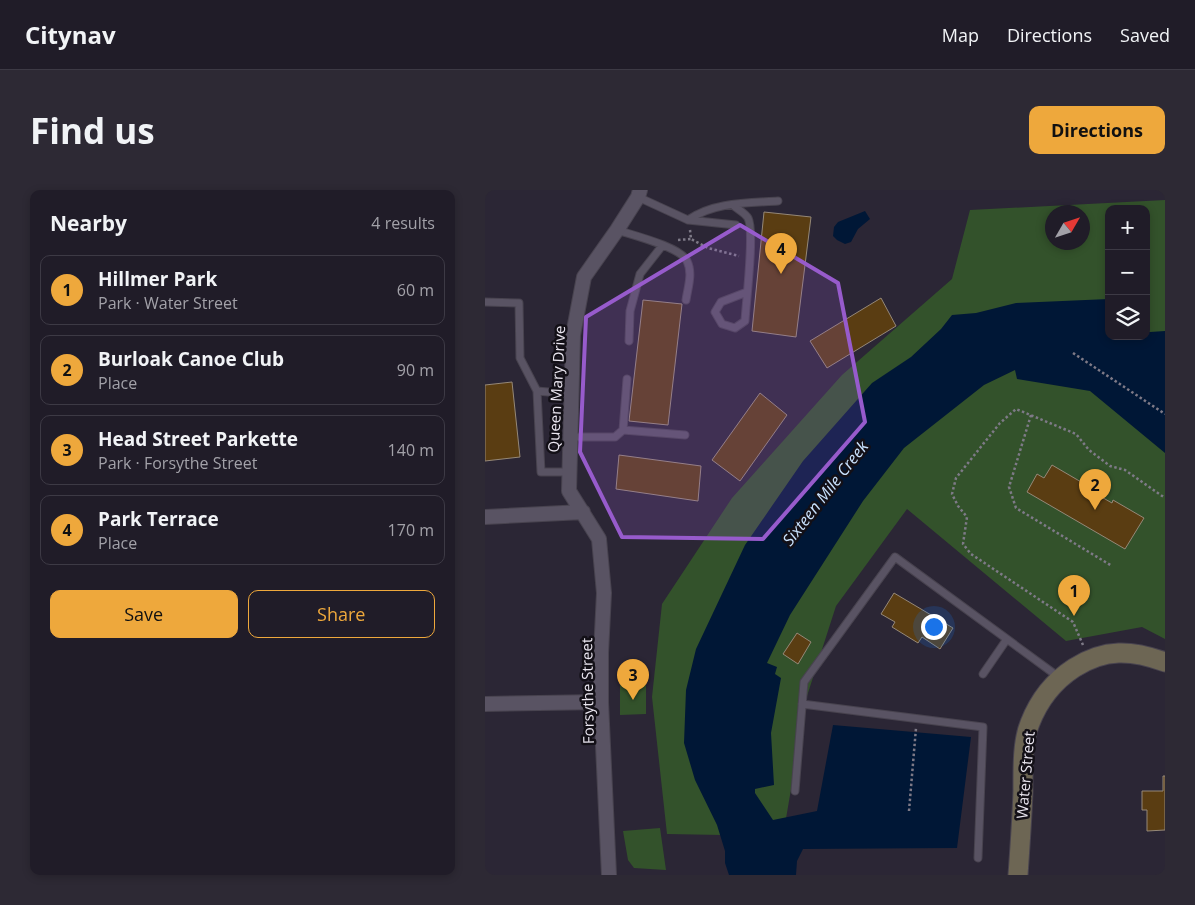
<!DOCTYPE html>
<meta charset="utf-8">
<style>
:root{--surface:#201c28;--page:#2d2934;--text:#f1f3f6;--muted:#a2a1a8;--line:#3d3a45;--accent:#eea83c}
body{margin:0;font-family:"Open Sans",sans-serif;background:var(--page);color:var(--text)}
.controls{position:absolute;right:15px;top:15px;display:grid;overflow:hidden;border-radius:10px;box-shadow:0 2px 8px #0003}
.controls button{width:45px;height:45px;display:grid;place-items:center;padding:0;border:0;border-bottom:1px solid var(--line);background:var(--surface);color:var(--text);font:25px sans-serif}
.compass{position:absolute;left:560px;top:15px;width:45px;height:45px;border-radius:50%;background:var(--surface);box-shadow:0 2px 8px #0003;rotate:51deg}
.you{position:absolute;left:448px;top:436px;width:18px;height:18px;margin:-12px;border:4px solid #fff;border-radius:50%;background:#1a73e8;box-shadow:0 0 0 8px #1a73e833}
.badge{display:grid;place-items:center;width:32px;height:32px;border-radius:50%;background:var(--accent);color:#111;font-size:16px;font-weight:700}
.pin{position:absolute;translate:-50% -41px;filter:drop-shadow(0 1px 2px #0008)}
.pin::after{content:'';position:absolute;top:26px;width:18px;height:15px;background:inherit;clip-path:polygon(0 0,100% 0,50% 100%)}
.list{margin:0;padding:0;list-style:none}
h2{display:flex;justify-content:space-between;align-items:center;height:65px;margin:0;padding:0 20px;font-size:21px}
h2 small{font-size:16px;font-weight:400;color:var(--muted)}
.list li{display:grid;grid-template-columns:32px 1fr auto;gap:15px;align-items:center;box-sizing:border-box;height:70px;margin:0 10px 10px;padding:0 10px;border:1px solid var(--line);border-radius:10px}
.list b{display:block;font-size:19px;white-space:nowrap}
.list p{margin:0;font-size:16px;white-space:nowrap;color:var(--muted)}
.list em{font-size:16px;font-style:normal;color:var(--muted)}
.actions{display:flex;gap:10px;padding:15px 20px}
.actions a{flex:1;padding:11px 0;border:1px solid var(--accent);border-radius:10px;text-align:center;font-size:18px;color:var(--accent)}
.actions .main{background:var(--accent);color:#111}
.icon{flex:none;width:28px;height:28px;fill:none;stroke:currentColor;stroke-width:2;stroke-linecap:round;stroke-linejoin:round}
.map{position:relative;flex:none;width:680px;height:685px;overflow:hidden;border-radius:10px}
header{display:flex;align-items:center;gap:30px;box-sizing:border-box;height:70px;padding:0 25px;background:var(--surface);border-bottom:1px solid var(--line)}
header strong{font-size:24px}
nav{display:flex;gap:28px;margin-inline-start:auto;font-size:18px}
.intro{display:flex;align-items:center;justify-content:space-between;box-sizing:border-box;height:120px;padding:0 30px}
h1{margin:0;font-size:35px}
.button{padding:12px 22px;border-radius:10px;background:var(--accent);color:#111;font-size:18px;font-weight:700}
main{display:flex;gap:30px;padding:0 30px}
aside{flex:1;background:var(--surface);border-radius:10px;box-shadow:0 2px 8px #0003}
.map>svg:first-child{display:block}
.green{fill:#33522b;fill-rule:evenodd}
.water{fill:#001736}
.building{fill:#5a3d12;stroke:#958878}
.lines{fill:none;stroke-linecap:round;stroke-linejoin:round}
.lane-casing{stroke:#48434f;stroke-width:9}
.street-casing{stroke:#48434f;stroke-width:16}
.secondary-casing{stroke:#48434f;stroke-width:21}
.path{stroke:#7e7a87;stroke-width:2.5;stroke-dasharray:2.5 2.5;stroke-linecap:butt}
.lane{stroke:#595363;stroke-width:7}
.street{stroke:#595363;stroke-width:14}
.secondary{stroke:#6d6654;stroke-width:19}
.marked{fill:#975bcc;fill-opacity:0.2;stroke:#975bcc;stroke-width:4;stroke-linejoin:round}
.labels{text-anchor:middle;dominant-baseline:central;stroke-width:5;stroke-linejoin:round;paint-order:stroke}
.street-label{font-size:15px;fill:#ebe7f1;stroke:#131017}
.water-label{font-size:16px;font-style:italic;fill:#c9e2fe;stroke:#131017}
</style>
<header>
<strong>Citynav</strong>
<nav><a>Map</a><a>Directions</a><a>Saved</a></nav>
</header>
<div class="intro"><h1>Find us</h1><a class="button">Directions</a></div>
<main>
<aside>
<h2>Nearby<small>4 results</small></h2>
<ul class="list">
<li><span class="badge">1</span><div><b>Hillmer Park</b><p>Park · Water Street</p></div><em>60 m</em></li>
<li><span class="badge">2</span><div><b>Burloak Canoe Club</b><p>Place</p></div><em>90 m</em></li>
<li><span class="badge">3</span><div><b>Head Street Parkette</b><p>Park · Forsythe Street</p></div><em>140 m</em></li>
<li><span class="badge">4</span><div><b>Park Terrace</b><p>Place</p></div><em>170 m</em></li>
</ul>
<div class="actions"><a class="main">Save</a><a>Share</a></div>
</aside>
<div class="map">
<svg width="680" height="685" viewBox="0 0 680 685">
<rect width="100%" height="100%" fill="#2b2635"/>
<!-- green -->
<path class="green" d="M680 10V449L657 437 581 451 422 319 351 416 322 506 298 646 182 644 167 507 177 414 247 308 357 185 467 89 485 20ZM624 19H661V146H624ZM568 22H598V52H568Z
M135 495H161V524L135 525Z
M175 638 181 680 149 678 143 670 138 641Z"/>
<!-- water -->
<path class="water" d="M380 21 385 29 373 39 366 52 360 54 352 50 348 46 349 37 353 32Z
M624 109V146H661V140L665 142 680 141V263L605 201 532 189 530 180 499 195 419 258 378 311 305 425 282 473 292 477 290 484 296 488 286 543 289 595 270 599V603L288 630 332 621 348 535 486 547 472 658 318 659 312 671 311 685H244L240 673V661L232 635 210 590 199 553 201 500 211 459 260 355 318 271 387 193 426 167 456 139 467 125 491 123 531 113Z"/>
<!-- building -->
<path class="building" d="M279 22 326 27 311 147 267 141Z
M396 108 411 136 342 178 325 151Z
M158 110 197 114 183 235 144 231Z
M27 192 35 267 0 271V195Z
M275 203 302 225 255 291 227 270Z
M134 265 216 276 213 311 131 299Z
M567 275 615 303 613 305 627 313 628 310 659 328 640 359 542 302 552 284 559 288Z
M409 403 468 438 455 459 437 447 433 453 407 437 410 432 396 424Z
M312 443 326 452 313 474 298 464Z
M678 586H680V640L662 641V620H657V601H678Z"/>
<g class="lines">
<defs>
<path id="lane" d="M153 7 203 30 251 35
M248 15C252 19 260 23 263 28 270 41 261 112 260 131L250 138 237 134 230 122 236 112 262 102
M203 30C228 12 263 13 293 11
M132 40C147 45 196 57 202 71 208 83 203 97 201 110
M0 112 34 113 35 168 52 201 86 204
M144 151 145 121 155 84 177 56
M52 201 56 282H84
M138 240 142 189
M85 247H130L138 240 200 245
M498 484 522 449
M317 514 498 537 493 668
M310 601 319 492 410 367 575 488"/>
<path id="street" d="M0 327 98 322
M0 514 116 512
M124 685 116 512V463L119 403 114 349 84 301 88 145 99 87 132 40 153 7 155 0"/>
<path id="secondary" d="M533 685C535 657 537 629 538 601 538 581 537 552 545 533 554 510 569 491 589 478 620 458 647 460 680 472"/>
</defs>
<!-- lane casing -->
<use href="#lane" class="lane-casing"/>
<!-- street casing -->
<use href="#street" class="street-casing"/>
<!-- secondary casing -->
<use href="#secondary" class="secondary-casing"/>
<!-- path -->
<path class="path" d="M205 40 206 49 223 58 254 66
M193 50 206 49
M588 163 680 224
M546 225 524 297 531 318 627 376
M598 455 588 432 486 364 478 354 482 327 473 316 467 304 471 288 515 233 531 219 591 244 604 260 625 276 640 280 680 308
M424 621 431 538"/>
<!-- lane -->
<use href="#lane" class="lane"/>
<!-- street -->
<use href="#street" class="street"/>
<!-- secondary -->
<use href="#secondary" class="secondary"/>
</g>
<!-- marked area -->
<path class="marked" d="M255 35 353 93 380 232 278 349 137 347 95 262 101 127Z"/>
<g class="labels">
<!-- street labels -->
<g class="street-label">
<text transform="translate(71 199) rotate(-87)">Queen Mary Drive</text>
<text transform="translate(102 501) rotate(-91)">Forsythe Street</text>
<text transform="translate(540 585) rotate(-85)">Water Street</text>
</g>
<!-- water labels -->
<g class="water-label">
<text transform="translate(340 303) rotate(-52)">Sixteen Mile Creek</text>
</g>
</g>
</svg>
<div class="controls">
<button>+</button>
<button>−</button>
<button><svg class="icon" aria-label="layers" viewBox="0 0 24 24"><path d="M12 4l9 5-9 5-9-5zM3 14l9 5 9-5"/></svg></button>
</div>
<svg class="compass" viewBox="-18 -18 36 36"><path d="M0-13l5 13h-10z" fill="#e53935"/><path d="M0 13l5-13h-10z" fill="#a2a1a8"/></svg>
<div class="you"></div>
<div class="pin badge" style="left:589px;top:426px">1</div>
<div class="pin badge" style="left:610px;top:320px">2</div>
<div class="pin badge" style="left:148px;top:510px">3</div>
<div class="pin badge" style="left:296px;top:84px">4</div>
</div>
</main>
